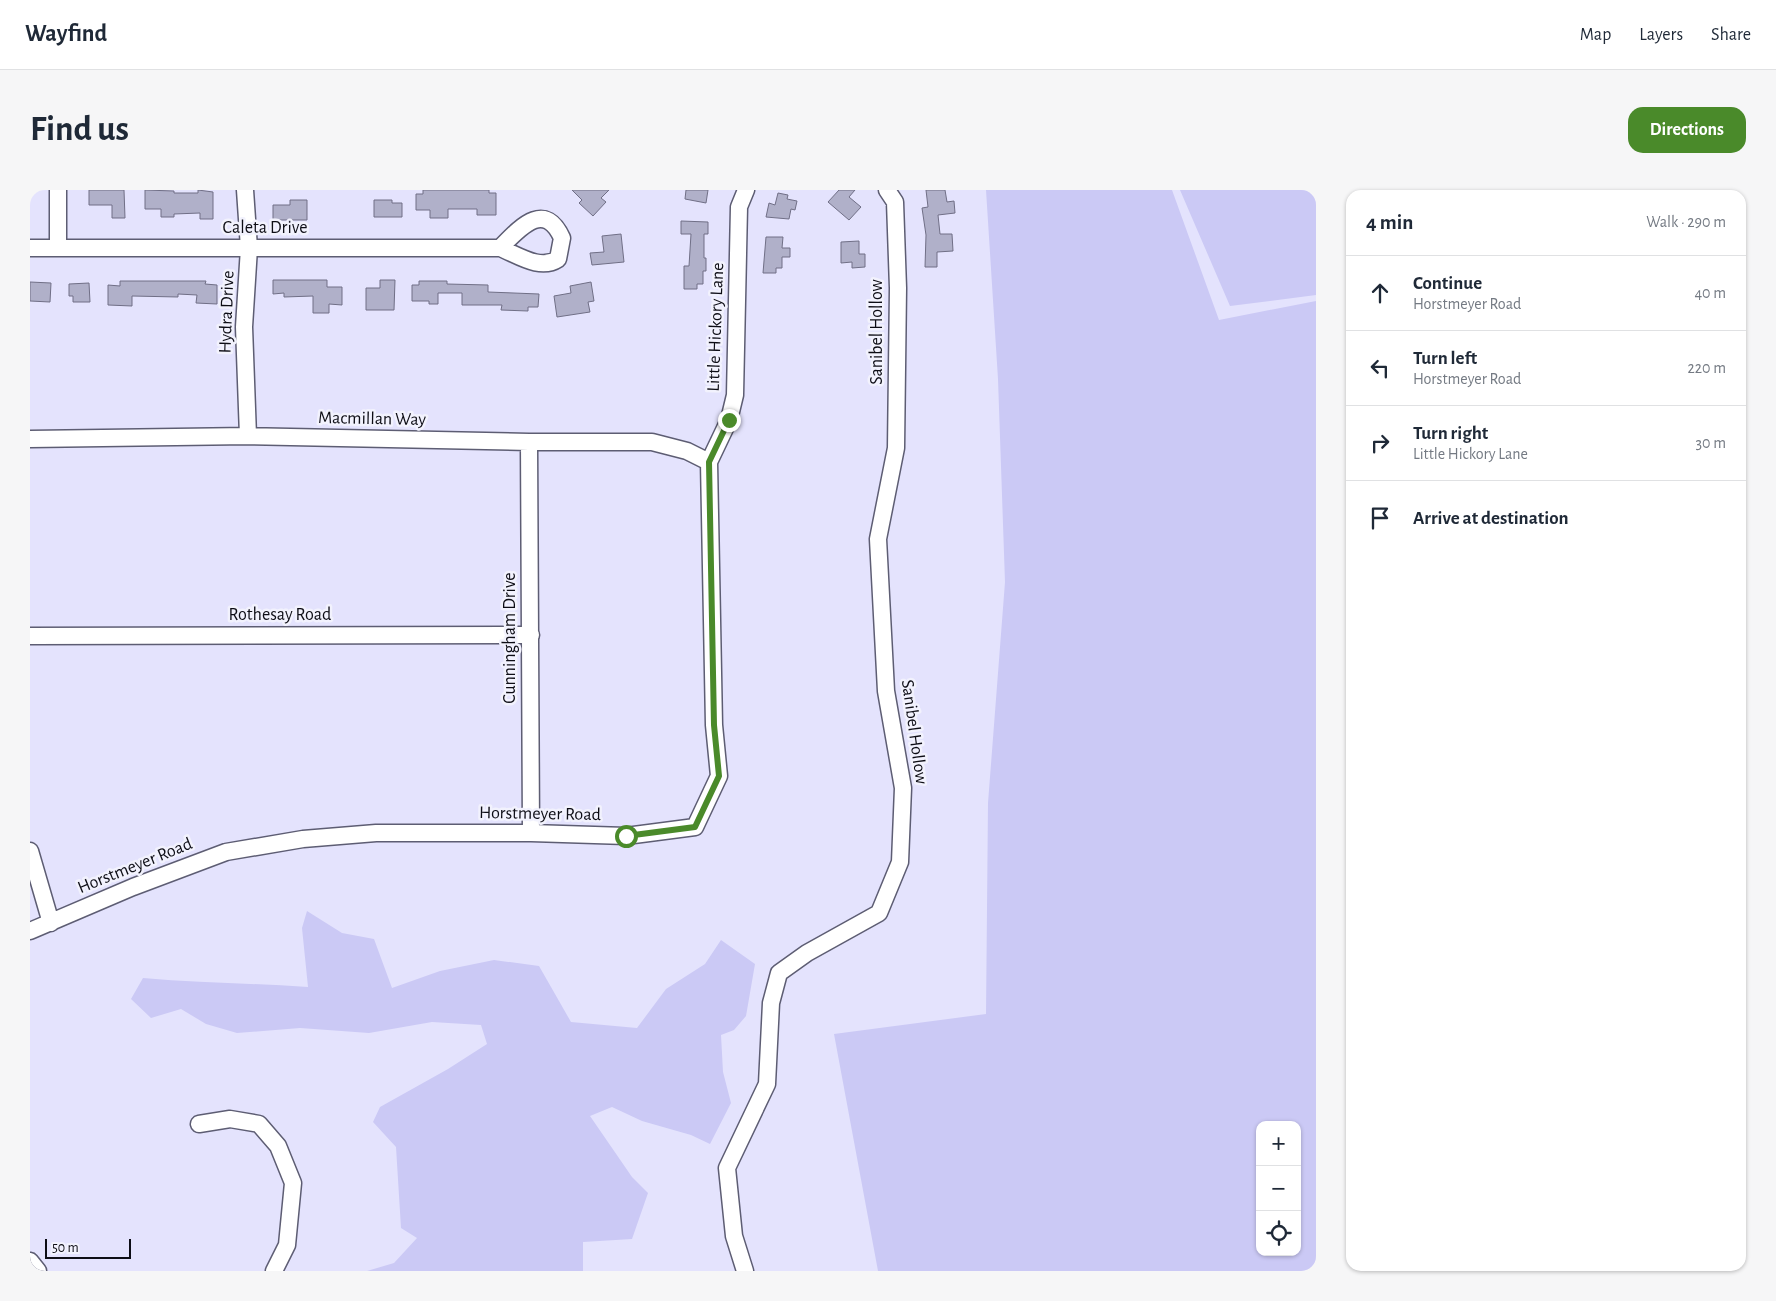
<!DOCTYPE html>
<meta charset="utf-8">
<style>
:root{--surface:#fff;--page:#f6f6f7;--text:#1f2937;--muted:#747a83;--line:#e0e1e3;--accent:#4a8a2a}
body{margin:0;font-family:"Alegreya Sans",sans-serif;background:var(--page);color:var(--text)}
.controls{position:absolute;right:15px;bottom:15px;display:grid;overflow:hidden;border-radius:10px;box-shadow:0 1px 4px #0004}
.controls button{width:45px;height:45px;display:grid;place-items:center;padding:0;border:0;border-bottom:1px solid var(--line);background:var(--surface);color:var(--text);font:25px sans-serif}
.scale{position:absolute;left:15px;bottom:12px;width:86px;box-sizing:border-box;padding-left:5px;border:2px solid #0d0d15;border-top:0;font-size:14px;line-height:18px;white-space:nowrap;color:#0d0d15;-webkit-text-stroke:4px #f2f2fd;paint-order:stroke}
.stop{position:absolute;width:15px;height:15px;margin:-11px;border:4px solid #4a8a2a;border-radius:50%;background:#fff}
.stop.end{background:#4a8a2a;border-color:#fff;box-shadow:0 1px 5px #0008}
.list{margin:0;padding:0;list-style:none}
h2{display:flex;justify-content:space-between;align-items:center;height:65px;margin:0;padding:0 20px;font-size:21px}
h2 small{font-size:16px;font-weight:400;color:var(--muted)}
.list li{display:grid;grid-template-columns:32px 1fr auto;gap:15px;align-items:center;box-sizing:border-box;height:75px;padding:0 20px;border-top:1px solid var(--line)}
.list b{display:block;font-size:19px;white-space:nowrap}
.list p{margin:0;font-size:16px;white-space:nowrap;color:var(--muted)}
.list em{font-size:16px;font-style:normal;color:var(--muted)}
.icon{flex:none;width:28px;height:28px;fill:none;stroke:currentColor;stroke-width:2;stroke-linecap:round;stroke-linejoin:round}
.map{position:relative;flex:none;width:1286px;height:1081px;overflow:hidden;border-radius:15px}
header{display:flex;align-items:center;gap:30px;box-sizing:border-box;height:70px;padding:0 25px;background:var(--surface);border-bottom:1px solid var(--line)}
header strong{font-size:24px}
nav{display:flex;gap:28px;margin-inline-start:auto;font-size:18px}
.intro{display:flex;align-items:center;justify-content:space-between;box-sizing:border-box;height:120px;padding:0 30px}
h1{margin:0;font-size:35px}
.button{padding:12px 22px;border-radius:15px;background:var(--accent);color:#fff;font-size:18px;font-weight:700}
main{display:flex;gap:30px;padding:0 30px}
aside{flex:1;background:var(--surface);border-radius:15px;box-shadow:0 1px 4px #0004}
.map>svg:first-child{display:block}
.green{fill:#cbc9f5;fill-rule:evenodd}
.building{fill:#b0b0c9;stroke:#706f86}
.lines{fill:none;stroke-linecap:round;stroke-linejoin:round}
.minor-casing{stroke:#5d5d73;stroke-width:19}
.minor{stroke:#fff;stroke-width:16}
.route{stroke:#4a8a2a;stroke-width:6}
.labels{text-anchor:middle;dominant-baseline:central;stroke-width:5;stroke-linejoin:round;paint-order:stroke}
.street-label{font-size:18px;fill:#0d0d15;stroke:#f2f2fd}
</style>
<header>
<strong>Wayfind</strong>
<nav><a>Map</a><a>Layers</a><a>Share</a></nav>
</header>
<div class="intro"><h1>Find us</h1><a class="button">Directions</a></div>
<main>
<div class="map">
<svg width="1286" height="1081" viewBox="0 0 1286 1081">
<rect width="100%" height="100%" fill="#e4e3fd"/>
<!-- green -->
<path class="green" d="M956 0H1142L1189 130 1286 111V1081H848L804 844 956 824 958 613 975 392 968 189ZM1230 935H1267V1062H1230Z
M1150 0H1286V105L1200 116Z
M277 721 312 743 344 749 362 798 410 781 464 770 509 776 541 832 607 838 636 799 675 774 691 750 725 774 716 826 704 840 691 845 693 882 701 913 680 954 661 945 612 931 582 917 560 926 602 987 618 1003 602 1049 553 1052V1081H337L364 1073 387 1048 371 1038 366 957 343 932 350 917 418 879 457 854 451 835 402 832 339 843 270 838 207 843 176 834 151 819 121 828 101 809 113 788C168 793 223 793 278 797L272 738Z"/>
<!-- building -->
<path class="building" d="M59 0H94L95 28H82V15H59Z
M115 0 144 1V3H168V0L183 2V29H170V23L144 24V27H131V19H115Z
M393 0H459V3H466V25H447V19H418V28H400V20H386V4H393Z
M542 0H579L571 8 576 12 563 26 549 13 552 10Z
M656 0H678L676 13 655 9Z
M809 0H825L819 7 831 17 819 30 798 12Z
M896 0H915L917 12 924 11 925 23 908 25 910 44H922L923 61 907 62V77H895L896 45 892 18 898 17Z
M748 3 758 5 757 9 767 11 765 20 761 19 759 29 736 27 739 13 745 15Z
M260 10H277V30H243V15H260Z
M344 10H362V13H372V27H344Z
M651 31 678 32V44H674V68H676V81H673V94H667V99H654V76H659L661 44H651Z
M591 44 594 72 562 75 560 63 574 62 572 46Z
M736 47H753L752 58H760V67H752V78H746V83H733Z
M829 51V64H835V77L822 78V72L811 73V52Z
M243 90H297V97H312V115L299 114V123H283V106L254 107V103L243 104Z
M350 90H365L364 120H336V98H350Z
M90 91H176L175 94 187 95V114L166 113 167 105 148 104V107L102 106V116L78 115V95L90 96Z
M389 91H417V94L458 95V102L509 104 508 117H498V121L471 120 472 115H432V103H408V114H399V111H382V95H389Z
M0 92 21 93 20 112 0 111Z
M561 92 564 111 558 112 560 122 527 127 524 106 541 103 540 96Z
M59 93 60 112H43V106H39V94Z"/>
<g class="lines">
<defs>
<path id="minor" d="M28 0V58
M215 0 219 58 214 137 218 246
M0 58H470C488 65 510 81 528 69L532 48C514 9 489 39 470 58
M0 249 218 246 499 252H622L657 261 679 272
M499 252 501 643
M0 446 501 445
M0 661 21 733
M0 741 103 697 196 662 273 649 346 643H501L596 646 665 637 689 586 684 535 679 272 699 230 705 205 709 17 716 0
M169 934 200 929 229 934 248 956 263 993 257 1055 244 1081
M0 1071 8 1081
M715 1081 704 1046 697 978 737 894 741 813 749 783 777 763 849 723 870 672 873 598 856 501 848 349 866 258 868 98 865 12 857 0"/>
</defs>
<!-- minor casing -->
<use href="#minor" class="minor-casing"/>
<!-- minor -->
<use href="#minor" class="minor"/>
</g>
<g class="lines">
<!-- route -->
<path class="route" d="M596 646 665 637 689 586 684 535 679 272 699 230"/>
</g>
<g class="labels">
<!-- street labels -->
<g class="street-label">
<text x="235" y="38">Caleta Drive</text>
<text transform="translate(197 122) rotate(-88)">Hydra Drive</text>
<text transform="translate(686 137) rotate(-88)">Little Hickory Lane</text>
<text transform="translate(847 142) rotate(-90)">Sanibel Hollow</text>
<text transform="translate(342 229) rotate(1)">Macmillan Way</text>
<text x="250" y="425">Rothesay Road</text>
<text transform="translate(480 448) rotate(-90)">Cunningham Drive</text>
<text transform="translate(884 542) rotate(82)">Sanibel Hollow</text>
<text transform="translate(510 624) rotate(1)">Horstmeyer Road</text>
<text transform="translate(105 676) rotate(-22)">Horstmeyer Road</text>
</g>
</g>
</svg>
<div class="controls">
<button>+</button>
<button>−</button>
<button><svg class="icon" aria-label="locate" viewBox="0 0 24 24"><circle cx="12" cy="12" r="6"/><path d="M12 2v4M12 18v4M2 12h4M18 12h4"/></svg></button>
</div>
<div class="scale">50 m</div>
<div class="stop" style="left:596px;top:646px"></div>
<div class="stop end" style="left:699px;top:230px"></div>
</div>
<aside>
<h2>4 min<small>Walk · 290 m</small></h2>
<ul class="list">
<li><svg class="icon" aria-label="ahead" viewBox="0 0 24 24"><path d="M12 20V5M6 11l6-6 6 6"/></svg><div><b>Continue</b><p>Horstmeyer Road</p></div><em>40 m</em></li>
<li><svg class="icon" aria-label="left" viewBox="0 0 24 24"><path d="M17 20v-9H6M10 6l-5 5 5 5"/></svg><div><b>Turn left</b><p>Horstmeyer Road</p></div><em>220 m</em></li>
<li><svg class="icon" aria-label="right" viewBox="0 0 24 24"><path d="M7 20v-9h11M14 6l5 5-5 5"/></svg><div><b>Turn right</b><p>Little Hickory Lane</p></div><em>30 m</em></li>
<li><svg class="icon" aria-label="arrive" viewBox="0 0 24 24"><path d="M6 21V4h12l-3 4 3 4H6"/></svg><div><b>Arrive at destination</b></div></li>
</ul>
</aside>
</main>
